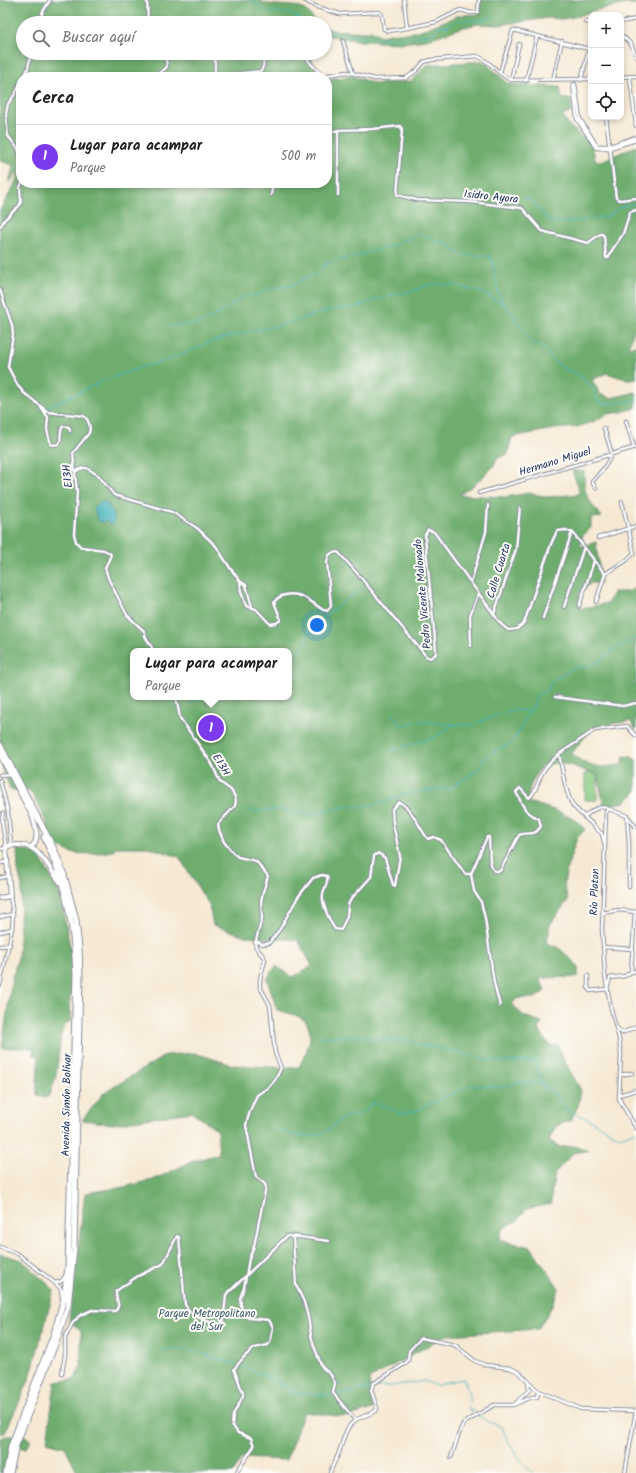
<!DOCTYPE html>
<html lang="es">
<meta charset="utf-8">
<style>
:root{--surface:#fff;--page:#f2f2f2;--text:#202124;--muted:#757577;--line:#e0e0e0;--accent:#7c3aed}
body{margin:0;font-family:Kalam,sans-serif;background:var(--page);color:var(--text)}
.controls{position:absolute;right:12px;top:12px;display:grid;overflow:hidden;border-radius:8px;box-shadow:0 2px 6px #0003}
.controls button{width:36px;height:36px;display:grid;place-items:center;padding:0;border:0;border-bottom:1px solid var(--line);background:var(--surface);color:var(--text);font:20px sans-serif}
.you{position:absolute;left:317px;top:625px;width:14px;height:14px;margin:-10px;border:3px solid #fff;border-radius:50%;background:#1a73e8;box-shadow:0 0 0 6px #1a73e833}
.badge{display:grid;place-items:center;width:26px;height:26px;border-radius:50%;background:var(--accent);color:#fff;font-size:13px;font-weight:700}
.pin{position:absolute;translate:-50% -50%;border:2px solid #fff;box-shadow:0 1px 4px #0006}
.popup{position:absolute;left:130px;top:648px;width:162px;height:52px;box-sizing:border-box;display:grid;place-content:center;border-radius:8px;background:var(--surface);filter:drop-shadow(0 1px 3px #0005);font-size:13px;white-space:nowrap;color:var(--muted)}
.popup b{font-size:15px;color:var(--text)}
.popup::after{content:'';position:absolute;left:50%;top:100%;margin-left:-8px;border:8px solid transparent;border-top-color:var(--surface)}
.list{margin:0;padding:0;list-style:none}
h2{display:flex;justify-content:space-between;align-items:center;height:52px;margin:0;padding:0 16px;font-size:17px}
h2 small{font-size:13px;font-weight:400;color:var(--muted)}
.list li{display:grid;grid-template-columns:26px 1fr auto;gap:12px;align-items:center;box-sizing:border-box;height:64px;padding:0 16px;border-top:1px solid var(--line)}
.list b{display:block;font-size:15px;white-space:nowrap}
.list p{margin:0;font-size:13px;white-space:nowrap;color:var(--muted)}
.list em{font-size:13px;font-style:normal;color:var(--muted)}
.icon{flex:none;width:22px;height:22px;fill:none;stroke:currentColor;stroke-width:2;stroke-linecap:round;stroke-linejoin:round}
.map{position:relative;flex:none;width:636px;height:1473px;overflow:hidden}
.search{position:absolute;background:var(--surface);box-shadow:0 2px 6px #0003;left:16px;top:16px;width:316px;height:44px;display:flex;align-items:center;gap:10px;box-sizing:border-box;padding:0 14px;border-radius:22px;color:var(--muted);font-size:15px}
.panel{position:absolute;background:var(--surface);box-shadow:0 2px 6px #0003;left:16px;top:72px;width:316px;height:116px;border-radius:16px}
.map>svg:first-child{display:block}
.green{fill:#88c980;stroke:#527c6f}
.forest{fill:#6ead6e;stroke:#446e66;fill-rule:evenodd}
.water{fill:#45b4bc;stroke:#30728d}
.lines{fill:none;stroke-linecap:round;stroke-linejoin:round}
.stream{stroke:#45b4bc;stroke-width:1}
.minor-casing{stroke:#888c99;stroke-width:4.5}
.major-casing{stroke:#888c99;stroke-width:6}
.highway-casing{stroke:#888c99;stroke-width:7}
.minor{stroke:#fff;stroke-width:2.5}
.major{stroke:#fff;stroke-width:4}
.highway{stroke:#fff;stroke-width:5}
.labels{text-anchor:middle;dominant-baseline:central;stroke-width:4;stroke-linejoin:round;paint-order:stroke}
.street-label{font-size:11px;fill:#1b2f5e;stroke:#fdfcf7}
.park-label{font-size:11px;fill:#3c5d68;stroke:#fdfcf7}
</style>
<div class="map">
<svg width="636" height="1473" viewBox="0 0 636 1473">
<rect width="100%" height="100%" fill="#fdfcf7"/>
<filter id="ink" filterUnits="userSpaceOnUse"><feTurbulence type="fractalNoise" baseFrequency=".025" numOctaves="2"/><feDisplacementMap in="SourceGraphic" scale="8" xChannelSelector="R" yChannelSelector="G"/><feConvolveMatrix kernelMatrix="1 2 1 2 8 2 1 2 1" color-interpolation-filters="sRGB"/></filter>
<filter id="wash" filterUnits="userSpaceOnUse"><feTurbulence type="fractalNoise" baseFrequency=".012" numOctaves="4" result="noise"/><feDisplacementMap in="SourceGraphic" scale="16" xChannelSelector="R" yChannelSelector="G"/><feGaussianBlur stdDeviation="0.9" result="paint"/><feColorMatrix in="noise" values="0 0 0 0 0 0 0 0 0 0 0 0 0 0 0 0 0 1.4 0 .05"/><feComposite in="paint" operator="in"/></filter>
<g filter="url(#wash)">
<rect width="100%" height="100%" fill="#f6e9d4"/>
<!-- green -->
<path class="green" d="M585 773 597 774V800H585Z"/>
<!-- forest -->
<path class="forest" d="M0 0H259C272 9 297 2 306 10 310 14 313 19 316 23H23V53H311L313 65 325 77H21V183H327V79L352 76 376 84 411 81 427 65 483 61 509 84 560 87 562 98 571 100V112L563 116 568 125 578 133 580 137 585 135C591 143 594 150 595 160L601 161 636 146V326L628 347 636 345V379H625L607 373 592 380 600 394 611 398 636 392V408L621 412 607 414 595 421 577 427 554 429 512 437 508 454 498 458 492 468 475 484 459 495 506 497 529 493 548 497 579 494 578 486 572 471H584C584 496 587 498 602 517L591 518V528L583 535 580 547 596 542 601 583H591L579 594 580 609 608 603 613 592H628L636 588V730L630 721 593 727 572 753C589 770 600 767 622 765L624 756 631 757 636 760V792L625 802 604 806 597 774C588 773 582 769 573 766 563 763 552 763 542 765 534 777 527 788 528 802 545 807 576 815 585 830L577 838 567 868 564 885 568 900 549 926V933L546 943 558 947 578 966V977L540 978 545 991 535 998H518L511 1004 524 1016 542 1022 539 1030 550 1046 558 1045C563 1061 573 1075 581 1091L578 1106 571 1120 556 1126 549 1140 560 1147 574 1146 589 1150 573 1153 555 1173 552 1188 551 1204 526 1209 518 1220 502 1229 500 1240 531 1247 559 1288 551 1308 538 1329 447 1335 369 1379 373 1409 346 1417 304 1412 286 1460 242 1458 233 1473H78L65 1447 47 1442 55 1382 74 1379 81 1366V1331L69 1320 85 1193 119 1188 153 1180 193 1161 219 1154 217 1129 191 1112 113 1124 82 1120 104 1093 166 1055 194 1053 233 1065 287 1068 299 1067C306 1053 317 1033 304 1020 299 1015 284 1012 277 1010L267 979 276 966 293 977 312 966 298 940 245 936 213 925 209 905 179 857 148 847H114V851L92 854 72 853 53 844 48 831 47 824 30 790H10L0 761V210L13 188 20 169 9 183 13 165 0 161ZM133 651H289V697H133Z
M480 0H581L583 1 636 0V4H626L592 11 579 16 561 19 548 18 499 25 478 24 464 27 426 40 402 43 360 41 325 35V27L331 30 366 32 371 30 381 36 395 33H410L424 29 460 15 480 14Z
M17 849 28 851 37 855 42 861 59 891 71 952 73 972 69 1007 71 1020 64 1027 61 1034 56 1076 50 1095 45 1098 37 1095V1081L39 1056 33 1055V1048H2L12 978 18 958 22 886 18 870Z
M0 1254 22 1260 54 1290 30 1378 5 1433 0 1434Z
M6 1436H26L31 1441 25 1449 16 1445 9 1473H0V1439Z"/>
<!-- water -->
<path class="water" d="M101 502H106L114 515V522L111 524 107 521 102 522 98 520 94 507Z"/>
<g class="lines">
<!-- stream -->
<path class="stream" d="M251 0 267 12H278L292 14 307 23
M325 31 361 37 400 39 432 34 441 25 447 27C465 15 464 22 481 20 485 19 490 18 494 17
M524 198 533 201 547 219 555 222H571L605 217 612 214 617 209 621 207 636 203
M169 326 198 324 217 315 243 297 259 294 271 288 290 286 298 283 306 277 315 275 327 263 346 259 394 245 421 233 436 242 450 243 454 251 463 255 491 256 498 291 503 303
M46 408 105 380 144 366 163 362 211 342 234 335 281 325 326 311 355 307 384 297 413 291 430 284 456 285 483 293 507 306 529 339 543 348 555 362 569 371 580 375 594 390 599 403C613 405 624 403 636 399
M289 657H292L302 647 313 629 324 617 358 590
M190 704 202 697
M393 713 398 722 402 726 419 721 444 724 471 725 506 712 513 710 527 711 533 708C534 705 534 700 535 698 539 689 550 696 550 682 553 679 555 679 559 677 571 672 571 664 586 668L602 659 612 651 633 640 636 636
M392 750 436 737 453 725
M247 809 256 812 279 809 298 813H313L350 806H364L386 802 401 795 438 789H449L478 769 484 760 498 749 509 745 516 737 531 709
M318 1037 359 1036 390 1041 409 1040 417 1045 430 1046 492 1061 507 1062 535 1061 543 1085 558 1097 564 1108 588 1119 620 1137 636 1131
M275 1129C291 1135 311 1141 326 1131 333 1128 336 1121 343 1118 357 1113 362 1117 372 1103L389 1108 402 1114 416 1111 448 1095 464 1089 468 1085 501 1087 521 1082 543 1085
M162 1350 186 1349 236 1364
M239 1365 268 1377 286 1386 289 1390 295 1393 333 1396
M373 1387 391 1386 425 1381 436 1386 443 1383 464 1379 470 1398 468 1409 476 1413
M337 1395 370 1388
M479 1416 485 1420 502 1427C508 1444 519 1461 533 1473"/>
</g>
</g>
<g filter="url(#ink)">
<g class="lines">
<defs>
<path id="minor" d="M147 0 148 23
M304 0 317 7 340 14 379 12 382 15 384 29 388 31 407 28
M404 0 407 28 436 22 460 10 472 13 478 12 479 0
M585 22 591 23
M621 22 636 19
M42 23V13L50 0
M621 35 631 44 636 57
M343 41 353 73
M215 53V77
M304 53 310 63 322 75
M500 72 513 30 589 49
M215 76 261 71 263 67 264 53
M24 77 28 68 31 53
M155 77C164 64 171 76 164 53
M316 77 347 72 375 79 406 78 416 71 424 62 431 60 477 56C491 61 498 75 511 80L591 79
M621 77 636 76
M630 77 636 126
M511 80 519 44
M553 80 562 41
M581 80 591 42
M526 81 537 36
M21 82 15 94 8 104 6 114 8 136 18 149 21 157
M575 84 573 85 577 119 596 148H610L636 140
M575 84 580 119 597 146H610L636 137
M606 117 616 198 620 200 636 198
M327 134 338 130 373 129 400 126 402 129 397 195 417 200 471 202 522 208 542 231 588 243 600 234H602L604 236 606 258H608L612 250 623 234 630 212 636 210
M271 195 273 183
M338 195V130
M0 227 5 219 19 206 21 202 20 187 22 183
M0 290 12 325 13 334 8 367 18 386 24 393 48 412 84 416C89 420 91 427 89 433L73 453 77 492 74 534 76 542 81 547 104 550 110 553 111 555 105 568 109 580 127 615 145 632V636L154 651
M41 408 48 417 47 430 51 444 53 445 59 444C62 438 59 432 63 426L69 427 70 431
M626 421 634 447
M76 471 83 468H87L99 476 114 495 172 512 197 528 216 546 230 568 240 581 241 592 246 606 256 609 270 624 276 623 281 620 274 602C277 598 280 596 285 595 301 591 311 602 323 610L327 611 331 606 327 562 329 555 332 553 338 552 356 572 426 656 430 658 436 654V650L426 547 425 535 428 530 434 532 501 624 508 630 517 629 524 623 551 544 557 531 566 530 573 533 605 574
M596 488 592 482 604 468 612 454 604 428
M479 493 636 447
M598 538 636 526
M605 574 627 560 634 553 622 502
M240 581 246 585 252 607
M471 582 486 532 488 505
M596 602 605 574
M579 606 594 561
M564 607 584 547
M494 614 516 549 520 507
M543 618 572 532
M471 646 470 615 478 595
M176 697 180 718 212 764 220 782 231 790 234 795 236 800 235 806 218 824 219 830 224 842 233 853 238 857 256 861 268 876 263 892 261 902 262 918 255 944C256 951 263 953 265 960L260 979V987L270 1005 275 1053 281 1068 275 1080 269 1087 257 1095 250 1111 246 1125 256 1177 265 1184 266 1187 254 1246 249 1259 244 1288 240 1298 242 1311 248 1318 269 1320 273 1327 270 1342 268 1345 254 1348 243 1358 234 1369 243 1393V1396L233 1415 232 1425 238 1433 251 1438 254 1446 236 1473
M555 697 623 706 636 703
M636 736 627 726 595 730 559 754C563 771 564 790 573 806L596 828 602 834 605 846 602 929 605 975 611 1009 619 1039 621 1054 619 1099 636 1128
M0 775 10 774
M0 780 8 812 11 845
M627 816 629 844V887
M584 817C591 811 600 804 609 809
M605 845 606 812 609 809 627 816 636 827
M0 849 6 848 2 821 3 813
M0 863 7 862
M471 874 474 891 481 902 485 918 494 983 500 1006
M0 878 9 876
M603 913 618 910 636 912
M0 917 13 914
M0 932 12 929
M255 942H259L262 944 269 943 280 929 298 897 313 878 322 875 327 876C329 883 324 888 323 894 321 903 330 922 335 929L341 930 347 916 348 905 351 899 371 877 374 856 378 853 385 858 393 885 395 886 400 856 393 824 392 809 399 802C413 809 419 828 428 839L434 837 441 840 465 874H471L487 837H489L490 864 494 871H500L519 835C529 831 534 838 541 826L539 819C522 810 524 807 516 792L520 788 529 798C537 791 538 779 544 770 548 764 554 759 559 754
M0 946 10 945
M603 947 633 949
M631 972 635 912
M588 976V987L590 991 607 989 610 978 625 976 631 972 636 971
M0 985 12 929 13 914 10 896
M616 1027 622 1033 636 1027
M620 1075 632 1073
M619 1095 636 1090
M292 1236 329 1241
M0 1247 18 1254 55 1283 61 1289 62 1297
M55 1283 62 1281 65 1276
M62 1373 65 1355V1338L72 1324 79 1316 92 1310 115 1311C122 1306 115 1298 116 1291L138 1276 163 1264 177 1236 179 1237 185 1305 193 1315 219 1326 223 1323 226 1295 287 1236H290L293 1238 296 1285 304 1302 308 1317 311 1335 314 1346 322 1367 331 1375 335 1383 333 1393 355 1420C343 1431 344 1440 338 1455 335 1461 332 1466 330 1473
M515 1404 529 1390 528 1381
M355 1420 376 1411 377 1408 371 1390 373 1384 406 1363 408 1360 409 1351 421 1338 455 1345 475 1361 485 1365 510 1368 519 1372 538 1391 581 1409 636 1411
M451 1457C455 1448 459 1429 464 1423L494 1405H513L532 1397H537L538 1391
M625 1473 636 1411"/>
<path id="major" d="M31 847C41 840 35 825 32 815
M0 898 10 896 6 848 8 846C39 840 44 862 60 882"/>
<path id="highway" d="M0 745 55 851 64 875 76 920 79 948 80 975 74 1249 68 1306 59 1334 16 1445 10 1473
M0 754 33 816
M6 1473 11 1446 54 1334 64 1298 68 1267 76 975C74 924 66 883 44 837"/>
</defs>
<!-- minor casing -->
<use href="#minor" class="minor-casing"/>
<!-- major casing -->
<use href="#major" class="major-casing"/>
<!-- highway casing -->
<use href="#highway" class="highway-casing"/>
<!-- minor -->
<use href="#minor" class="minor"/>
<!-- major -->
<use href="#major" class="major"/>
<!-- highway -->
<use href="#highway" class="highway"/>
</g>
</g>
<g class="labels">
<!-- street labels -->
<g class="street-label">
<text transform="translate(491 197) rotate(6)">Isidro Ayora</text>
<text transform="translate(555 462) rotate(-17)">Hermano Miguel</text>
<text transform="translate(68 476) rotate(-96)">E13H</text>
<text transform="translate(499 571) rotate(-73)">Calle Cuarta</text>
<text transform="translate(423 594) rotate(-95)">Pedro Vicente Malonado</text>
<text transform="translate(221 765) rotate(59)">E13H</text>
<text transform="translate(595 892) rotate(-88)">Río Platon</text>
<text transform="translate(67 1105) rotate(-89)">Avenida Simón Bolívar</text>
</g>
<!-- park labels -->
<g class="park-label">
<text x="207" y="1314">Parque Metropolitano<tspan x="207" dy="13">del Sur</tspan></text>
</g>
</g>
</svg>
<div class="controls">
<button>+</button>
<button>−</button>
<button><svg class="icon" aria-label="locate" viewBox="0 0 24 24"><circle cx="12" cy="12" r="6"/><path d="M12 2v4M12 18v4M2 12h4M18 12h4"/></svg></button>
</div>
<div class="you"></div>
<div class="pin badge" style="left:211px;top:728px">1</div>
<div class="popup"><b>Lugar para acampar</b>Parque</div>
<div class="search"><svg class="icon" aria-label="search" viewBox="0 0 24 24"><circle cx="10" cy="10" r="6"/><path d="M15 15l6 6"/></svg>Buscar aquí</div>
<section class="panel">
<h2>Cerca<small></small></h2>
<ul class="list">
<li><span class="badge">1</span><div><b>Lugar para acampar</b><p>Parque</p></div><em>500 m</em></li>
</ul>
</section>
</div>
